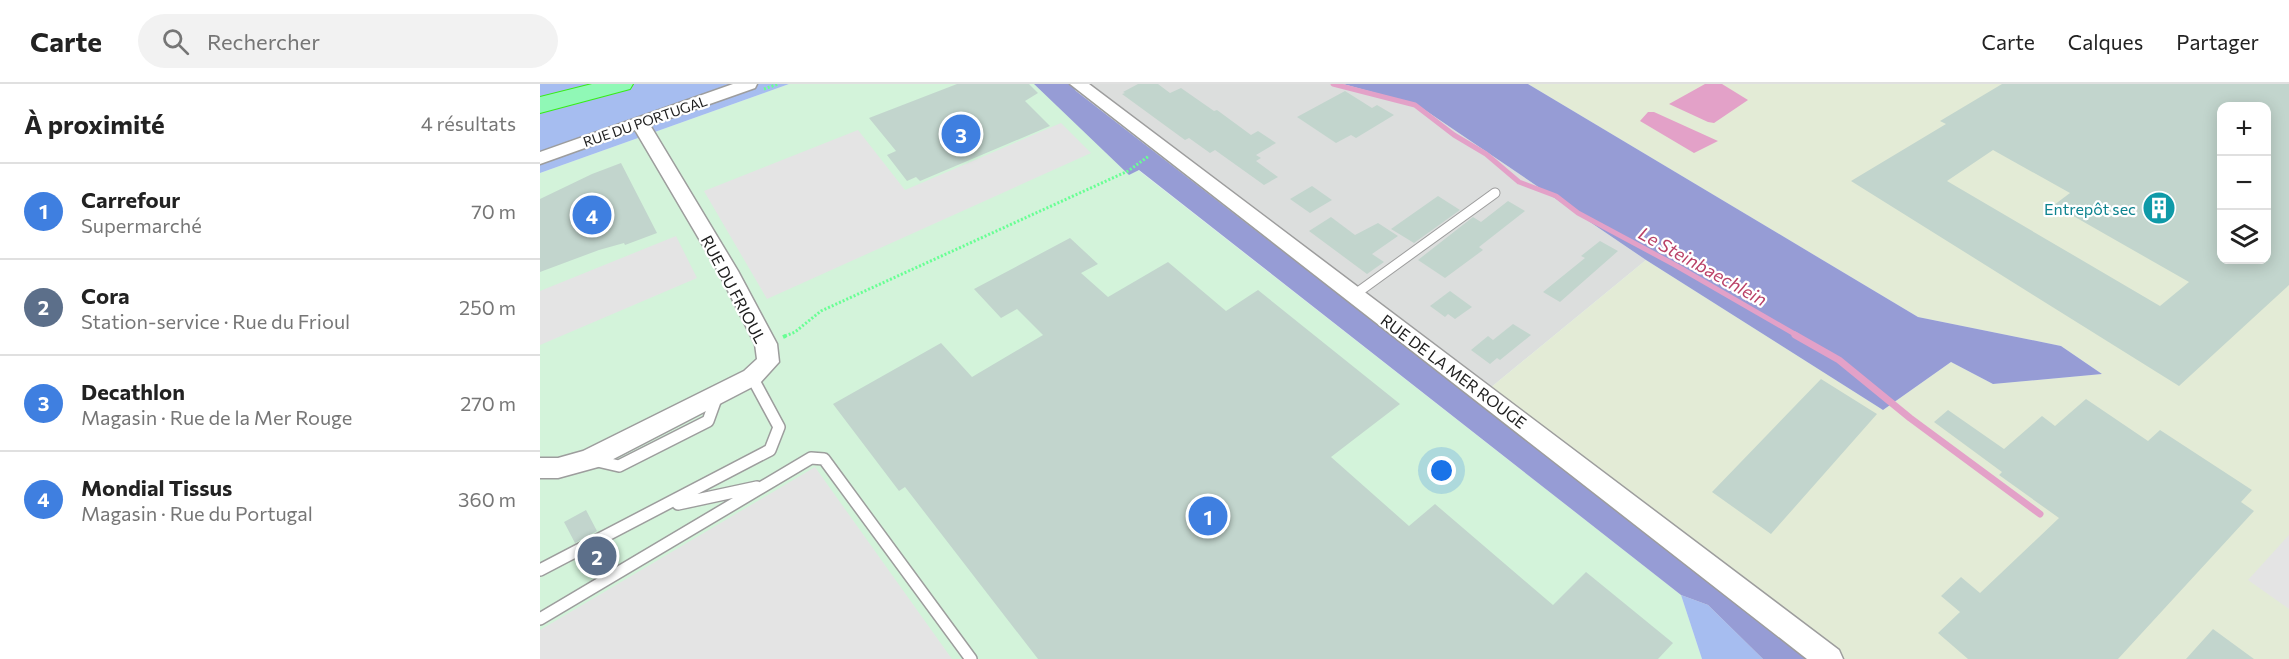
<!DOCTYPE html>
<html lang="fr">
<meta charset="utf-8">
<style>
:root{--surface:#fff;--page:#f2f2f2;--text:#222;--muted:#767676;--line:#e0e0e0;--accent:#2563eb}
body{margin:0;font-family:Commissioner,sans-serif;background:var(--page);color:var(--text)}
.controls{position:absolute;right:18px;top:18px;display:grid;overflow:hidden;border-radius:12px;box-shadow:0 3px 15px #0003}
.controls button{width:54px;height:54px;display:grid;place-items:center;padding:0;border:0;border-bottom:2px solid var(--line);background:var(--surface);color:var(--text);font:30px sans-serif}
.you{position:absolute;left:902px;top:387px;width:21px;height:21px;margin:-15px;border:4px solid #fff;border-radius:50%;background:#1a73e8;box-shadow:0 0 0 9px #1a73e833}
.badge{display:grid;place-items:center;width:39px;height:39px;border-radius:50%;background:var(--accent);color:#fff;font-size:20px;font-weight:700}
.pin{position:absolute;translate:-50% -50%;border:3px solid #fff;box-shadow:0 2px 6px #0006}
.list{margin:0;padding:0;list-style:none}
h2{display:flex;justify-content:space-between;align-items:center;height:78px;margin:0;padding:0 24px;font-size:26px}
h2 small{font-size:20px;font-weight:400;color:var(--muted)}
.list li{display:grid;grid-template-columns:39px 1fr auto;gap:18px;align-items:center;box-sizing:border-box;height:96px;padding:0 24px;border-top:2px solid var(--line)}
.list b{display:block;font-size:22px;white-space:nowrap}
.list p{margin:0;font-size:20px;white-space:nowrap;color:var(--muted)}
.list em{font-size:20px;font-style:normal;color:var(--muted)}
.icon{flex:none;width:33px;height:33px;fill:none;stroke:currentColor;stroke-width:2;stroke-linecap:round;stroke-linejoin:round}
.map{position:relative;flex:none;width:1749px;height:575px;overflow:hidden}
header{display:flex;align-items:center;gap:36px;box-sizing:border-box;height:84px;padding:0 30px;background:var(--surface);border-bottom:2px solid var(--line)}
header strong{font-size:28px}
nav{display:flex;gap:33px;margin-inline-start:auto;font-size:21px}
.search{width:420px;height:54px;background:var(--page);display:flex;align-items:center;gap:15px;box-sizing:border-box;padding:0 21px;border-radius:33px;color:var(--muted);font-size:22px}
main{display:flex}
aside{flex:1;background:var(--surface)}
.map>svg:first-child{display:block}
.residential{fill:#dcdedd}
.commercial{fill:#d3f3da}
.industrial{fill:#e3ebd6;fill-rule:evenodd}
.grass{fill:#a6bdf0}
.forest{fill:#969cd5}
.parking{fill:#e4e4e4}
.water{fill:#e3a1c8}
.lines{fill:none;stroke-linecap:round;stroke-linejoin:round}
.stream-far1{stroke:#e3a1c8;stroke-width:5}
.stream{stroke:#e3a1c8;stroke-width:7}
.building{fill:#c2d5cd;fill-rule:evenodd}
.service-far1-casing{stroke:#9d9d9d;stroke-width:11}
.service-casing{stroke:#9d9d9d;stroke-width:14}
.minor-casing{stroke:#9d9d9d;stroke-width:3}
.trunk-casing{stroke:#36ed14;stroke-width:2}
.path-far1{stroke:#68ff94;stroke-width:3;stroke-dasharray:2 2;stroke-linecap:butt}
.path{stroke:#68ff94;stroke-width:4;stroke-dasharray:3 3;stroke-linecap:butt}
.service-far1{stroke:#fff;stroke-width:9}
.service{stroke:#fff;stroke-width:11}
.minor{fill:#fff;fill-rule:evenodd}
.trunk{fill:#90f8b6;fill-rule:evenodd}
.labels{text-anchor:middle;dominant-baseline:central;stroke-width:4.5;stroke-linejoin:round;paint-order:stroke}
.far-street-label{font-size:14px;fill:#202020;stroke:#fff}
.culture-label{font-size:16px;fill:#0d838f;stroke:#fff;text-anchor:end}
.street-label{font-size:16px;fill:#202020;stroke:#fff}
.water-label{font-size:18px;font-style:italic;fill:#ba4167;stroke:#fff}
</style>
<header>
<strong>Carte</strong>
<div class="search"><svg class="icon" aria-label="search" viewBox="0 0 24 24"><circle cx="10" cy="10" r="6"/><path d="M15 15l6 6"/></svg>Rechercher</div>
<nav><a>Carte</a><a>Calques</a><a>Partager</a></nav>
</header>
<main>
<aside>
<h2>À proximité<small>4 résultats</small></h2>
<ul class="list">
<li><span class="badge" style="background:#3f7fe0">1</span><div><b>Carrefour</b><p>Supermarché</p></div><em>70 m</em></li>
<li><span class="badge" style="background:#5c6f8a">2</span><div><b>Cora</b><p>Station-service · Rue du Frioul</p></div><em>250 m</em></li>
<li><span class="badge" style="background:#3f7fe0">3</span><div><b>Decathlon</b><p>Magasin · Rue de la Mer Rouge</p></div><em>270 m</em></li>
<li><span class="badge" style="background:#3f7fe0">4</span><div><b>Mondial Tissus</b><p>Magasin · Rue du Portugal</p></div><em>360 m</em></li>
</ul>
</aside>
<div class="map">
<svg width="1749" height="575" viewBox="0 0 1749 575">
<rect width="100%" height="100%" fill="#e5f1ef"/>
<!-- residential -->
<path class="residential" d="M531 0H803L846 10 876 20 1106 176 938 314 536 7Z"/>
<!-- commercial -->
<path class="commercial" d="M249 0H494L589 91 598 86 1141 511 1162 575H0V89Z"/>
<!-- industrial -->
<path class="industrial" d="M988 0H1749V575H1269L938 314 1106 176 1343 326 1411 278 1453 300 1562 290 1521 262 1378 233ZM1682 22H1726V176H1682Z"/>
<!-- grass -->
<path class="grass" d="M0 0H249L0 89Z
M1141 511 1168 521 1223 575H1162Z"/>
<!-- forest -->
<path class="forest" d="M494 0H531L536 7 1269 575H1223L1168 521 1141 511 599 86 589 91Z
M803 0H988L1378 233 1521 262 1562 290 1453 300 1411 278 1343 326 1106 176 876 20Z"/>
<!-- parking -->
<path class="parking" d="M521 39 551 69 227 215 164 107 318 46 365 106Z
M136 152 157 194 0 261V207Z
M275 383 412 575H0V546Z
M1749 451V525L1708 496Z"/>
<!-- water -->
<path class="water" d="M1165 0H1182L1208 16 1174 39 1168 38 1129 20Z
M1108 28H1114L1178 57 1154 69 1100 37Z"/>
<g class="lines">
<!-- stream-far1 -->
<path class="stream-far1" d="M793 0 875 21 914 51 946 70 979 98 1016 112 1038 129 1135 181 1258 252"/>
<!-- stream -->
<path class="stream" d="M1255 251 1299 276 1370 334 1500 430"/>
</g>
<!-- building -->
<path class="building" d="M417 0H489L498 9 485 17 510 42 380 97 376 93 367 97 347 71 356 67 329 34Z
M598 0H618L630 9 641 4 674 27 677 26 711 51 718 47 736 59 716 71 721 74 716 77 738 93 724 101 675 66 670 69 649 54 645 56 582 10 585 9 583 8Z
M1462 0H1749V201L1639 302 1311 97 1406 40 1400 37ZM1682 22H1726V176H1682ZM1453 66 1530 109 1514 121 1649 198 1620 222 1407 97Z
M805 7 832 24 837 21 854 31 816 54 811 51 796 59 757 33Z
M81 79 117 149 85 161 84 159 59 166 0 188V115L52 90Z
M772 102 792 116 770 129 750 115Z
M898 112 920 126 874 159 851 145Z
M968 117 985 127 939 163 943 166 905 194 878 176 933 133 941 138Z
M791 133 815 151 838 139 858 152 832 170 844 178 827 190 769 147Z
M530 154 558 180 541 189 568 213 628 178 686 227 718 206 860 320 791 373 869 442 895 420 1013 521 1046 488 1133 559 1118 575H498L365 403 359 407 293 320 401 259 432 293 503 251 477 225 461 234 434 205Z
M1060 157 1078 167 1020 218 1003 208 1045 174 1041 172Z
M910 207 932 223 915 235 908 230 905 233 890 222Z
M973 240 991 251 960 276 957 274 950 280 931 266 948 252 953 256Z
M1281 295 1337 330 1231 450 1172 408Z
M1546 315 1608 357 1620 346 1712 406 1701 418 1714 427 1578 575H1428L1398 549 1420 528 1401 512 1421 493 1440 509 1519 434 1459 391 1462 388 1394 338 1408 326 1464 365 1502 332 1515 342Z
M46 426 57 447 35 459 24 438Z
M65 461 75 481 53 494 42 473Z
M1673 545 1714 575H1646Z"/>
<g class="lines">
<defs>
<path id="service-far1" d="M814 211 955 109"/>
<path id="service" d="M53 376 79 382 168 337 177 312
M138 420 217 403
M0 486 230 366 239 343 212 293
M0 535 271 374 284 375 431 575"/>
<path id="minor" d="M193 0H217L215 4 110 41 198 187 237 260 239 278 220 299 58 383 18 394H0V374H18L43 367 204 287 217 275 215 260 178 187 95 46 0 80V68Z
M530 0H549L1299 566 1303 575H1267Z"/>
<path id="trunk" d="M52 0H93L90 5 0 29V13Z"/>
</defs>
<!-- service-far1 casing -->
<use href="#service-far1" class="service-far1-casing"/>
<!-- service casing -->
<use href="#service" class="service-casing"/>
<!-- minor casing -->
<use href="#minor" class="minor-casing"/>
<!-- trunk casing -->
<use href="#trunk" class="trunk-casing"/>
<!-- path-far1 -->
<path class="path-far1" d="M224 5 238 0
M245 252 255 248 281 227 588 87 609 72"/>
<!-- path -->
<path class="path" d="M243 253 248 251"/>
<!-- service-far1 -->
<use href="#service-far1" class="service-far1"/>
<!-- service -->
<use href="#service" class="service"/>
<!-- minor -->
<use href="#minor" class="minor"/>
<!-- trunk -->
<use href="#trunk" class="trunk"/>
</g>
<!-- icons -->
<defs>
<symbol id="building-disc" viewBox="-11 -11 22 22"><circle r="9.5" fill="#0f9aa8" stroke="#fff"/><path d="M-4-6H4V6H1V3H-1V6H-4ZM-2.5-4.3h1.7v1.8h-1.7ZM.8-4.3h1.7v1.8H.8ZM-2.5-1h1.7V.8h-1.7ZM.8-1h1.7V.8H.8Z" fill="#fff"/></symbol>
</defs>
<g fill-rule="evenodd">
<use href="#building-disc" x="1600" y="105" width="38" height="38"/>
</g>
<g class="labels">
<!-- far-street labels -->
<g class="far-street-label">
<text transform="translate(105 37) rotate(-19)">RUE DU PORTUGAL</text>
</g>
<!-- culture labels -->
<g class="culture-label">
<text x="1596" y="124">Entrepôt sec</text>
</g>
<!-- street labels -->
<g class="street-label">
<text transform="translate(194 205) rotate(62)">RUE DU FRIOUL</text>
<text transform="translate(914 287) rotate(37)">RUE DE LA MER ROUGE</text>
</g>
<!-- water labels -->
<g class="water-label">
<text transform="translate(1163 182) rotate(29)">Le Steinbaechlein</text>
</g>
</g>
</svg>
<div class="controls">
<button>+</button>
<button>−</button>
<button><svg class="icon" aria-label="layers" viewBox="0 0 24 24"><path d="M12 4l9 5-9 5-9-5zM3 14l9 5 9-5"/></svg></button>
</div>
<div class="you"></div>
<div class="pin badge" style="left:668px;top:432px;background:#3f7fe0">1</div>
<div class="pin badge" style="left:57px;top:472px;background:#5c6f8a">2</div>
<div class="pin badge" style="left:421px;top:50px;background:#3f7fe0">3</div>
<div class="pin badge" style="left:52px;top:131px;background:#3f7fe0">4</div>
</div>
</main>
